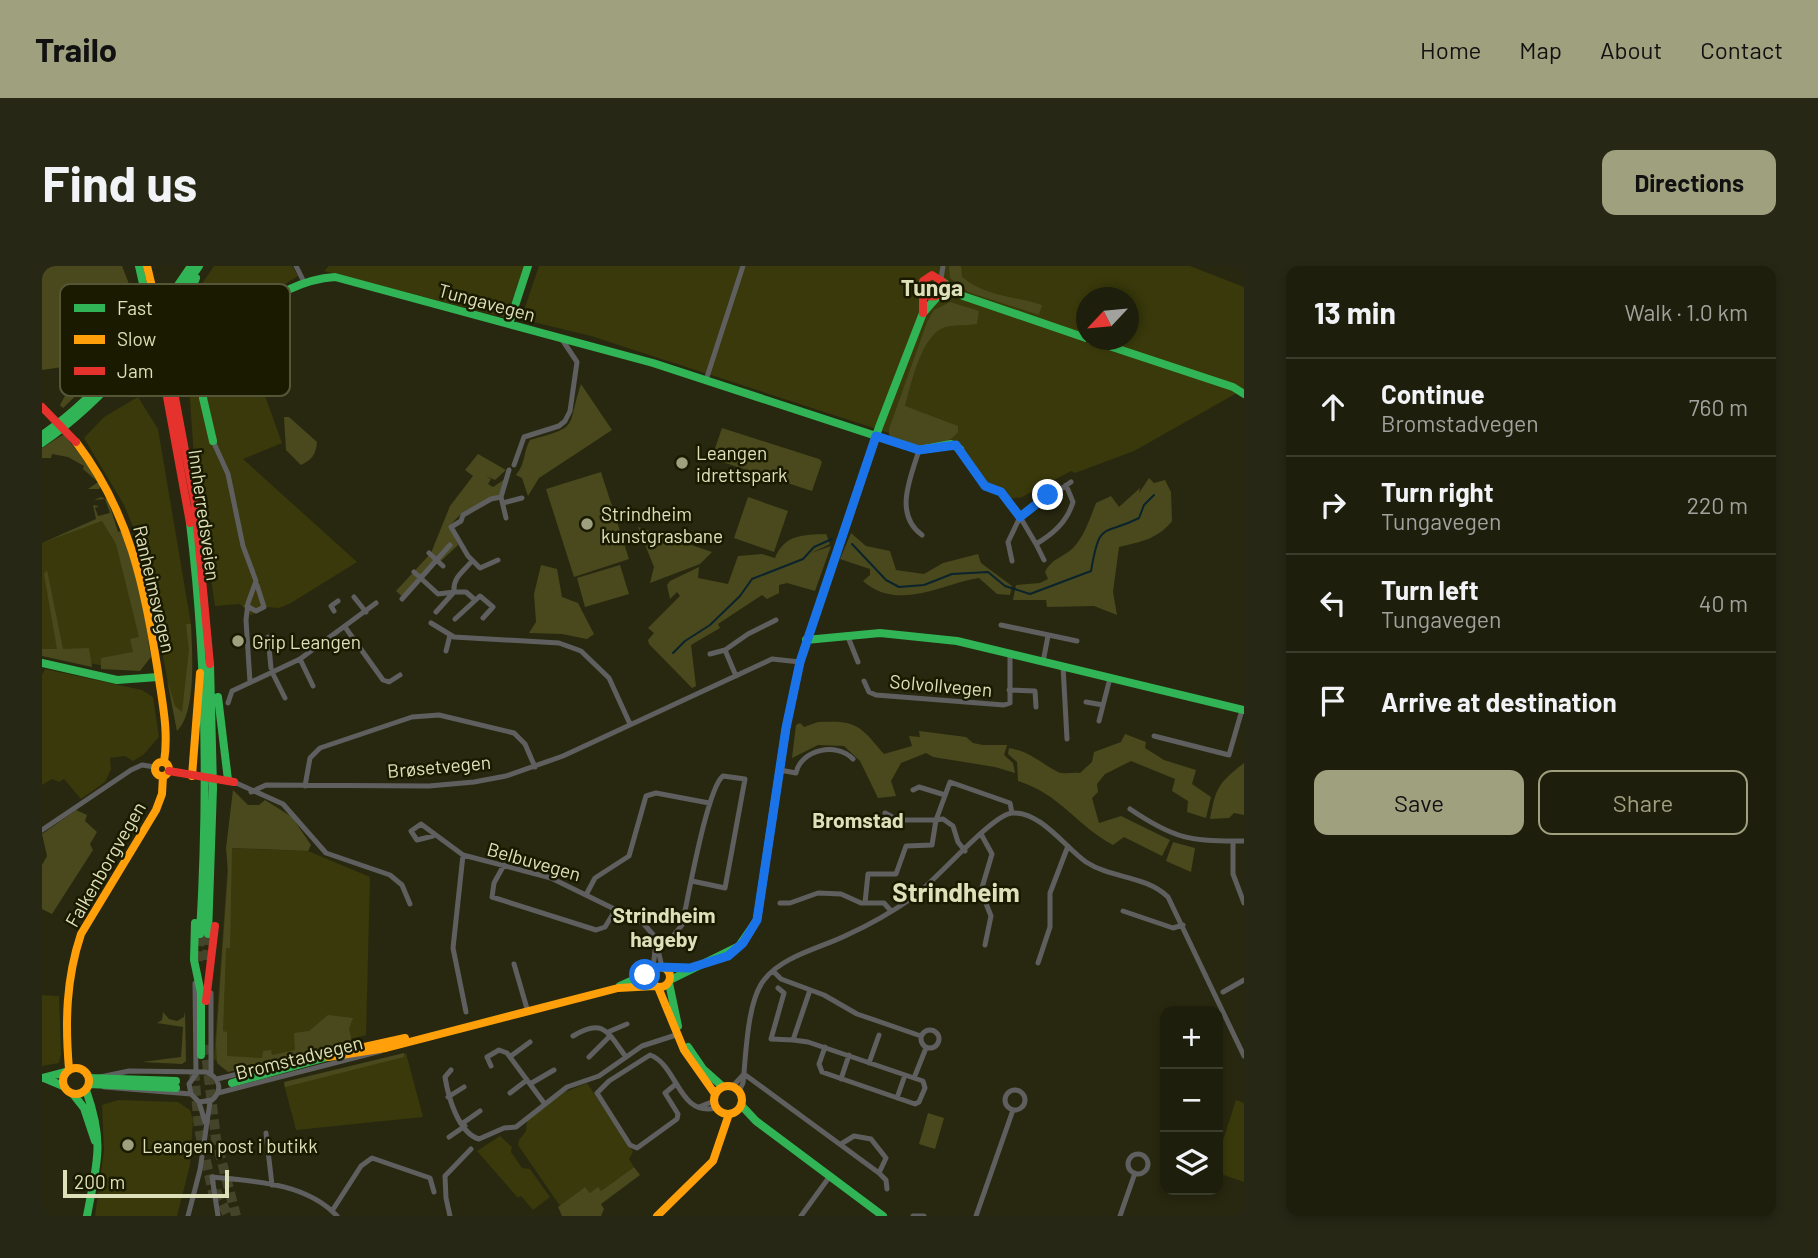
<!DOCTYPE html>
<meta charset="utf-8">
<style>
:root{--surface:#1e1e0c;--page:#262715;--text:#f1f3f6;--muted:#a1a29d;--line:#3c3c2d;--accent:#9ea07e}
body{margin:0;font-family:Barlow,sans-serif;background:var(--page);color:var(--text)}
.controls{position:absolute;right:21px;bottom:21px;display:grid;overflow:hidden;border-radius:14px;box-shadow:0 4px 10px #0003}
.controls button{width:63px;height:63px;display:grid;place-items:center;padding:0;border:0;border-bottom:2px solid var(--line);background:var(--surface);color:var(--text);font:35px sans-serif}
.compass{position:absolute;left:1034px;top:21px;width:63px;height:63px;border-radius:50%;background:var(--surface);box-shadow:0 4px 10px #0003;rotate:244deg}
.scale{position:absolute;left:21px;bottom:18px;width:166px;box-sizing:border-box;padding-left:7px;border:4px solid #dee0b9;border-top:0;font-size:19px;line-height:24px;white-space:nowrap;color:#dee0b9;-webkit-text-stroke:5px #1a1a00;paint-order:stroke}
.stop{position:absolute;width:21px;height:21px;margin:-16px;border:5px solid #1a73e8;border-radius:50%;background:#fff}
.stop.end{background:#1a73e8;border-color:#fff;box-shadow:0 2px 7px #0008}
.list{margin:0;padding:0;list-style:none}
h2{display:flex;justify-content:space-between;align-items:center;height:91px;margin:0;padding:0 28px;font-size:30px}
h2 small{font-size:23px;font-weight:400;color:var(--muted)}
.list li{display:grid;grid-template-columns:46px 1fr auto;gap:21px;align-items:center;box-sizing:border-box;height:98px;padding:0 28px;border-top:2px solid var(--line)}
.list b{display:block;font-size:26px;white-space:nowrap}
.list p{margin:0;font-size:23px;white-space:nowrap;color:var(--muted)}
.list em{font-size:23px;font-style:normal;color:var(--muted)}
.actions{display:flex;gap:14px;padding:21px 28px}
.actions a{flex:1;padding:16px 0;border:2px solid var(--accent);border-radius:14px;text-align:center;font-size:24px;color:var(--accent)}
.actions .main{background:var(--accent);color:#111}
.icon{flex:none;width:38px;height:38px;fill:none;stroke:currentColor;stroke-width:2;stroke-linecap:round;stroke-linejoin:round}
.map{position:relative;flex:none;width:1202px;height:950px;overflow:hidden;border-radius:14px}
header{display:flex;align-items:center;gap:42px;box-sizing:border-box;height:98px;padding:0 35px;background:var(--accent);color:#111}
header strong{font-size:33px}
nav{display:flex;gap:38px;margin-inline-start:auto;font-size:24px}
.intro{display:flex;align-items:center;justify-content:space-between;box-sizing:border-box;height:168px;padding:0 42px}
h1{margin:0;font-size:49px}
.button{padding:18px 32px;border-radius:14px;background:var(--accent);color:#111;font-size:24px;font-weight:700}
main{display:flex;gap:42px;padding:0 42px}
aside{flex:1;background:var(--surface);border-radius:14px;box-shadow:0 4px 10px #0003}
.map>svg:first-child{display:block}
.built{fill:#39390b;fill-rule:evenodd}
.green{fill:#49491d}
.lines{fill:none;stroke-linecap:round;stroke-linejoin:round}
.stream{stroke:#0b232c;stroke-width:2}
.highway-tunnel{stroke:#434429;stroke-width:10;stroke-dasharray:10 5;stroke-linecap:butt}
.street{stroke:#5f5f60;stroke-width:5}
.fast{stroke:#30b455;stroke-width:8}
.slow{stroke:#ff9f0a;stroke-width:8}
.jam{stroke:#e5322d;stroke-width:8}
.fast-bridge{stroke:#30b455;stroke-width:8}
.jam-bridge{stroke:#e5322d;stroke-width:8}
.route{stroke:#1a73e8;stroke-width:9}
.poi-dot{fill:#9ea07e;stroke:#1a1a00;stroke-width:2.5}
.labels{text-anchor:middle;dominant-baseline:central;stroke-width:5;stroke-linejoin:round;paint-order:stroke}
.street-label{font-size:19px;fill:#dee0b9;stroke:#1a1a00}
.poi-label{font-size:19px;fill:#dee0b9;stroke:#1a1a00;text-anchor:start}
.neighbourhood-label{font-size:21px;font-weight:bold;fill:#dee0b9;stroke:#1a1a00}
.quarter-label{font-size:23px;font-weight:bold;fill:#dee0b9;stroke:#1a1a00}
.district-label{font-size:26px;font-weight:bold;fill:#dee0b9;stroke:#1a1a00}
.key{fill:#1a1a00;stroke:#555538;stroke-width:2}
.key-label{font-size:19px;fill:#dee0b9}
</style>
<header>
<strong>Trailo</strong>
<nav><a>Home</a><a>Map</a><a>About</a><a>Contact</a></nav>
</header>
<div class="intro"><h1>Find us</h1><a class="button">Directions</a></div>
<main>
<div class="map">
<svg width="1202" height="950" viewBox="0 0 1202 950">
<rect width="100%" height="100%" fill="#282810"/>
<!-- built -->
<path class="built" d="M172 0H250L256 10 178 58 161 51 153 28Z
M287 0H482L464 52 282 5Z
M497 0H1148L1202 21V123L1092 185 1033 207 1029 205 980 231 967 233 948 222 907 173 887 180 549 70 479 53ZM1044 32H1086V74H1044Z
M222 63 239 107 219 119 240 177 201 193 315 296 249 337 237 342 224 341 209 349 198 338 173 340 153 205 147 120Z
M96 131 116 163 149 358 148 425 135 465 107 316 95 270 82 239 42 172 62 151Z
M70 251 104 391 62 400 0 387V277Z
M3 403 100 424 111 431 117 471 101 489 91 495 83 490 68 492 69 503 63 516 39 533 22 513 17 516 10 513 0 519V409Z
M187 582 266 585 328 611 324 769 188 805 172 793Z
M0 729 17 730 19 788 17 797 0 800Z
M364 787 381 851 254 864 242 818Z
M545 817 591 886 587 893 592 901 559 925 548 927 543 921 518 940 476 879 477 874 484 865 485 855 521 827Z
M76 834 136 836 148 844 151 854 148 899 135 950H53L62 884 60 839Z
M1194 834 1202 837V916L1176 907V890Z
M458 870 470 881 469 886 480 902 488 903 508 931 491 944 479 930 476 932 435 885Z"/>
<!-- green -->
<path class="green" d="M0 0H80L89 23 97 59 83 83 21 142 18 139 37 104 27 100 0 104Z
M907 0H919L920 11C945 31 971 30 1000 39L997 49 926 26 908 12Z
M908 36 937 45 935 58C924 60 911 58 901 62 879 71 869 118 863 140L916 160V166C899 187 868 182 847 169V163L885 56 892 44Z
M539 118 570 164 497 212 486 230 480 212 474 209C484 197 481 186 488 174 539 160 524 163 539 118Z
M242 151H247L275 176C274 188 270 194 259 199L244 184Z
M680 162 777 193 780 196 770 225 674 194 670 191Z
M22 168 55 211 59 219 57 223H46L56 216 41 203 42 200 26 191 10 188 9 192H0V182Z
M436 188 464 204 453 214 444 210 449 213 446 218 451 221 463 213 457 230 421 246 408 259 416 279 399 295 397 293 363 333 354 325 389 287 408 240 431 210 423 204Z
M559 206 587 293 532 311 504 223Z
M1107 212 1112 217 1123 214 1129 226 1130 255C1116 273 1098 276 1077 281L1071 326 1075 349 1052 340 1005 341 1004 334H971L974 319 998 317 1006 313 1003 306C1010 292 1021 292 1032 281 1043 269 1048 252 1054 237L1069 230 1077 241 1098 222 1097 227Z
M59 231 66 234 76 266 79 265C99 300 102 351 109 391L98 405 59 403V392L91 386 88 373 97 371 74 278 60 255 0 277 54 253 51 239 57 240 53 242 56 250 68 247 63 233 52 234Z
M706 231 746 245 732 286 692 272Z
M596 261 670 286 658 298 608 317 612 301Z
M809 267 824 280 848 285 854 304 882 308 901 297 936 288 939 297 970 320 968 329 955 328 937 312C899 318 856 346 821 315L828 309V303L798 293Z
M784 268 788 278 769 287 789 280 773 325 745 317 737 319V327L725 333 720 329 676 358 678 362 649 379 654 420 650 422 607 378 606 374 612 367 606 362 638 330 635 326 628 333 625 319 628 315 657 301 656 312 686 318 696 290 720 288 733 292C743 268 761 269 784 268Z
M499 299 515 303 520 331 536 337 552 368 545 373 520 368 487 367 494 356 492 328Z
M578 299 587 328 543 341 535 312Z
M5 304 21 383 47 382 50 401 0 390V383H15L2 308Z
M144 358H149C150 384 155 446 135 465L125 413 133 440 140 446 147 384Z
M776 456C816 454 818 460 842 488L870 480 867 470 878 471 877 465 924 471 931 477 941 479H965L962 489 971 497 973 507 953 501 891 491 884 487 859 497 849 515 854 530 836 532 818 495 802 480 776 479 750 492 754 459 758 457 762 461Z
M1083 468 1104 476 1103 482 1122 494 1154 504 1150 518 1169 531 1164 552 1145 546 1146 535 1130 525 1133 513 1089 495 1063 508 1055 518 1056 526 1050 532 1057 557 1079 550 1128 574 1120 590 1082 571 1071 579C1034 559 1018 528 976 515L975 496 966 488 967 482C989 486 997 496 1016 506 1023 509 1031 506 1038 507L1050 496 1052 486 1079 476Z
M1202 497V549L1192 547 1187 552 1168 553C1174 520 1177 517 1202 497Z
M191 524 206 539H217L223 534 250 551 269 579 266 585 190 582 188 682H184L181 765 185 766V790L220 792 221 785 229 784 230 789 253 784 252 767 267 765 286 749 311 752 307 763 310 775 186 806 175 797 174 778 186 605 184 582Z
M34 544 45 549 43 555 55 566 48 578 51 584 10 648 0 643V599L5 590 0 568Z
M1131 576 1153 582 1149 606 1124 595Z
M143 745 144 795 140 798 100 796 139 791 141 761 115 757 120 754 121 746 127 753 135 755 142 751Z
M362 787V791L243 821 242 816Z
M886 847 902 852 893 883 877 878Z
M592 901 598 909 559 938 562 943 559 950H520L516 941 543 921 548 927 556 921 559 925Z"/>
<g class="lines">
<!-- stream -->
<path class="stream" d="M810 278 844 314 857 321 882 319 910 308 946 306 963 320 988 328 1049 305C1058 253 1060 271 1097 252L1102 239 1112 229
M631 387 643 375 668 359 698 330 710 313 761 293 772 281 790 273"/>
<!-- highway-tunnel -->
<path class="highway-tunnel" d="M165 694 166 668
M156 695 158 668
M163 779 174 873 194 950
M152 805 157 863 172 931
M174 925 186 950"/>
<!-- street -->
<path class="street" d="M254 0 262 16
M899 13 901 0
M664 114 701 0
M171 175 186 208 201 280 214 315 206 337 204 354 208 416
M918 183 943 220 959 226 978 251 966 276 970 295
M877 184C869 211 851 248 880 269
M472 199 482 171 517 160 523 155 528 145 535 96 519 72
M1024 219 1031 236C1025 256 1011 268 994 278L978 251 1029 216
M459 231 464 252
M461 237 480 232
M994 278 1002 294
M387 287 401 300
M456 294 438 302 426 290 409 261 419 255 421 249 449 233 459 231 467 204
M430 295C420 307 411 311 412 326H424L432 333
M372 306 396 328 412 326
M312 331 324 346
M360 333 408 279
M205 340 214 345 222 341 215 319
M292 345 289 340 296 335
M394 346 412 326
M413 353 438 330 451 341 441 352
M389 357 412 371 517 377 539 385 567 412 588 458
M959 359 1035 375
M303 361 341 414 347 416 358 409
M226 371 229 402
M806 371 816 396
M404 385 408 369
M668 388 683 384
M258 393 271 420
M1001 396 1006 370
M1021 400 1025 473
M230 406 243 432
M694 410 683 384 706 368 734 354
M822 415 827 426 834 429 962 439 968 437V389
M967 424 993 425 994 441
M1044 436 1061 439
M186 437 190 425 258 393 334 337
M1057 455 1068 412
M1112 470 1187 489 1200 444
M738 504 754 507C759 483 795 476 811 493
M192 516 241 538 284 587 348 609 360 619 368 638
M263 520 268 492 278 482 370 451 397 449 472 467 483 478 493 501
M871 524 877 521 903 529
M209 526 224 519 387 520 432 516 464 510 521 490 730 393 758 396
M1088 543C1132 573 1150 576 1202 575
M0 564 89 504 100 499 113 501
M939 568 950 588 939 625 949 650 943 679
M391 570 375 574 369 565 379 558 421 589 509 612 601 657 613 671 620 701
M1191 576V608L1202 637
M923 585 916 576 911 560 901 553 894 554 908 516 968 537 970 547
M421 589 411 682 424 746
M462 599 452 617 450 631 554 664 563 661 574 643
M545 627 553 612 587 590 604 530 614 527 667 537
M738 637H748L776 627 799 628 819 637H842L849 645
M823 637 826 608H854L864 580 890 579 894 554H856L843 547
M1081 645 1131 662 1141 659
M614 675 631 670 640 659C646 633 665 522 681 510L703 513 683 622 650 615
M996 697 1008 661V627L1026 580
M472 698 486 746
M611 703 614 675
M731 705 739 713 782 729 815 748 879 770
M153 717 154 808
M736 722 742 727 729 773 751 774
M768 724 751 774 766 776 872 812 884 782
M1181 726 1202 714
M879 773a9 9 0 1 1 18 0a9 9 0 1 1-18 0Z
M566 766 585 758
M531 770C562 751 566 767 584 791
M783 781 777 798 780 806 873 838 877 836 883 822 881 815 872 812
M469 790 488 776
M547 791 568 770
M827 797 837 769
M449 800 445 791 457 784 465 787 502 837
M409 804 403 811C406 830 416 867 437 873L462 862 474 861 525 821 557 810 600 780 634 769
M169 808V727
M702 808 837 907 844 914 845 923
M58 811 87 805 164 806C178 811 181 825 170 834L157 836 149 828 147 818 154 808
M175 813 318 779
M799 813 807 789
M488 818 512 804
M634 818 623 827 636 848 635 853 595 882 588 879 555 827 567 815 608 789C636 799 636 851 674 842
M691 820 702 808
M62 821 149 828
M963 834a10 10 0 1 1 20 0a10 10 0 1 1-20 0Z
M697 825 701 817C704 790 705 735 722 714 740 690 779 682 805 669 827 659 850 646 870 632 893 616 949 549 970 547 998 545 1023 581 1044 596 1070 613 1103 609 1126 631L1202 790
M176 827 339 785
M468 827 485 814
M406 831 422 821
M855 832 863 809
M157 836 163 856
M657 841 672 835
M421 857 438 845
M224 867 230 919
M407 871 423 860
M799 878 812 870 829 873 844 892 837 907
M1086 898a10 10 0 1 1 20 0a10 10 0 1 1-20 0Z
M290 945 319 900 330 892 388 912 392 926
M146 950 158 904 168 836
M176 950 170 911C212 915 264 917 295 950
M408 950 404 932 403 910 429 883
M759 950 788 910
M871 950H882
M934 950 971 844
M1078 950 1093 907"/>
<!-- fast -->
<path class="fast" d="M97 0 105 35
M154 12C144 34 148 50 162 69
M901 16 921 30 1044 72
M467 58 486 0
M152 80a10 10 0 1 1 20 0a10 10 0 1 1-20 0Z
M167 70C209 49 244 14 293 11L611 97 877 184 909 178 918 183
M1049 74 1191 121 1202 128
M168 88 161 132 171 175
M0 169C64 125 106 64 149 0
M0 177C68 131 112 68 157 0
M148 257C165 394 166 530 158 668
M764 374 838 367 915 375 1202 444
M0 397 75 414 116 411
M176 431 186 514
M153 657 152 694 159 727V789
M166 668 171 522 168 398
M628 714 697 680 715 654 744 462 758 396 837 161 881 47 895 31
M627 717 636 760
M578 720 609 706
M646 781 661 803 680 820
M0 812 24 806
M2 812 21 820
M47 812 134 815
M190 817 289 790
M47 818 134 822
M44 824C63 878 55 896 45 950
M31 828 42 842 53 875
M699 839 714 855 841 950"/>
<!-- slow -->
<path class="slow" d="M105 0 111 25
M138 126 141 100 155 87
M34 176C88 247 102 319 116 406 120 436 127 465 122 496
M113 503a7 7 0 1 1 14 0a7 7 0 1 1-14 0Z
M150 510 158 407
M608 711a10 10 0 1 1 20 0a10 10 0 1 1-20 0Z
M616 721 642 784 673 828
M304 785 363 772
M286 791 344 782 576 722 613 720
M21 815a13 13 0 1 1 26 0a13 13 0 1 1-26 0Z
M27 803C23 756 24 713 39 668L114 544 120 528 121 510
M672 834a14 14 0 1 1 28 0a14 14 0 1 1-28 0Z
M615 950 671 895 687 848"/>
<!-- jam -->
<path class="jam" d="M881 26C888 32 894 32 900 26L901 16 890 9 881 15V47
M126 94 153 238 168 398
M119 98 148 257
M164 735 173 660"/>
<!-- fast-bridge -->
<path class="fast-bridge" d="M111 25 126 94
M105 35 119 98"/>
<!-- jam-bridge -->
<path class="jam-bridge" d="M0 141 34 176
M127 505 192 516"/>
</g>
<g class="lines">
<!-- route -->
<path class="route" d="M603 709 617 701 648 702 686 690 701 677 715 654 744 462 758 396 834 170 877 184 914 179 943 220 959 226 978 251 1006 229"/>
</g>
<!-- markers -->
<g class="poi-dot">
<circle cx="640" cy="197" r="7"/>
<circle cx="545" cy="258" r="7"/>
<circle cx="196" cy="375" r="7"/>
<circle cx="86" cy="879" r="7"/>
</g>
<g class="labels">
<!-- street labels -->
<g class="street-label">
<text transform="translate(445 36) rotate(15)">Tungavegen</text>
<text transform="translate(163 249) rotate(82)">Innherredsveien</text>
<text transform="translate(113 323) rotate(77)">Ranheimsvegen</text>
<text transform="translate(899 419) rotate(5)">Solvollvegen</text>
<text transform="translate(397 500) rotate(-5)">Brøsetvegen</text>
<text transform="translate(492 595) rotate(16)">Belbuvegen</text>
<text transform="translate(63 598) rotate(-60)">Falkenborgvegen</text>
<text transform="translate(257 791) rotate(-14)">Bromstadvegen</text>
</g>
<!-- poi labels -->
<g class="poi-label">
<text x="654" y="186">Leangen<tspan x="654" dy="22">idrettspark</tspan></text>
<text x="559" y="247">Strindheim<tspan x="559" dy="22">kunstgrasbane</tspan></text>
<text x="210" y="375">Grip Leangen</text>
<text x="100" y="879">Leangen post i butikk</text>
</g>
<!-- neighbourhood labels -->
<g class="neighbourhood-label">
<text x="816" y="553">Bromstad</text>
<text x="622" y="648">Strindheim<tspan x="622" dy="24">hageby</tspan></text>
</g>
<!-- quarter labels -->
<g class="quarter-label">
<text x="890" y="21">Tunga</text>
</g>
<!-- district labels -->
<g class="district-label">
<text x="914" y="625">Strindheim</text>
</g>
</g>
<!-- legend -->
<rect x="18" y="18" width="230" height="112" rx="10" class="key"/>
<rect x="32" y="38" width="31" height="8" fill="#30b455"/>
<rect x="32" y="69" width="31" height="9" fill="#ff9f0a"/>
<rect x="32" y="101" width="31" height="8" fill="#e5322d"/>
<g class="key-label">
<text x="75" y="49">Fast</text>
<text x="75" y="80">Slow</text>
<text x="75" y="112">Jam</text>
</g>
</svg>
<div class="controls">
<button>+</button>
<button>−</button>
<button><svg class="icon" aria-label="layers" viewBox="0 0 24 24"><path d="M12 4l9 5-9 5-9-5zM3 14l9 5 9-5"/></svg></button>
</div>
<svg class="compass" viewBox="-18 -18 36 36"><path d="M0-13l5 13h-10z" fill="#e53935"/><path d="M0 13l5-13h-10z" fill="#a1a29d"/></svg>
<div class="scale">200 m</div>
<div class="stop" style="left:603px;top:709px"></div>
<div class="stop end" style="left:1006px;top:229px"></div>
</div>
<aside>
<h2>13 min<small>Walk · 1.0 km</small></h2>
<ul class="list">
<li><svg class="icon" aria-label="ahead" viewBox="0 0 24 24"><path d="M12 20V5M6 11l6-6 6 6"/></svg><div><b>Continue</b><p>Bromstadvegen</p></div><em>760 m</em></li>
<li><svg class="icon" aria-label="right" viewBox="0 0 24 24"><path d="M7 20v-9h11M14 6l5 5-5 5"/></svg><div><b>Turn right</b><p>Tungavegen</p></div><em>220 m</em></li>
<li><svg class="icon" aria-label="left" viewBox="0 0 24 24"><path d="M17 20v-9H6M10 6l-5 5 5 5"/></svg><div><b>Turn left</b><p>Tungavegen</p></div><em>40 m</em></li>
<li><svg class="icon" aria-label="arrive" viewBox="0 0 24 24"><path d="M6 21V4h12l-3 4 3 4H6"/></svg><div><b>Arrive at destination</b></div></li>
</ul>
<div class="actions"><a class="main">Save</a><a>Share</a></div>
</aside>
</main>
